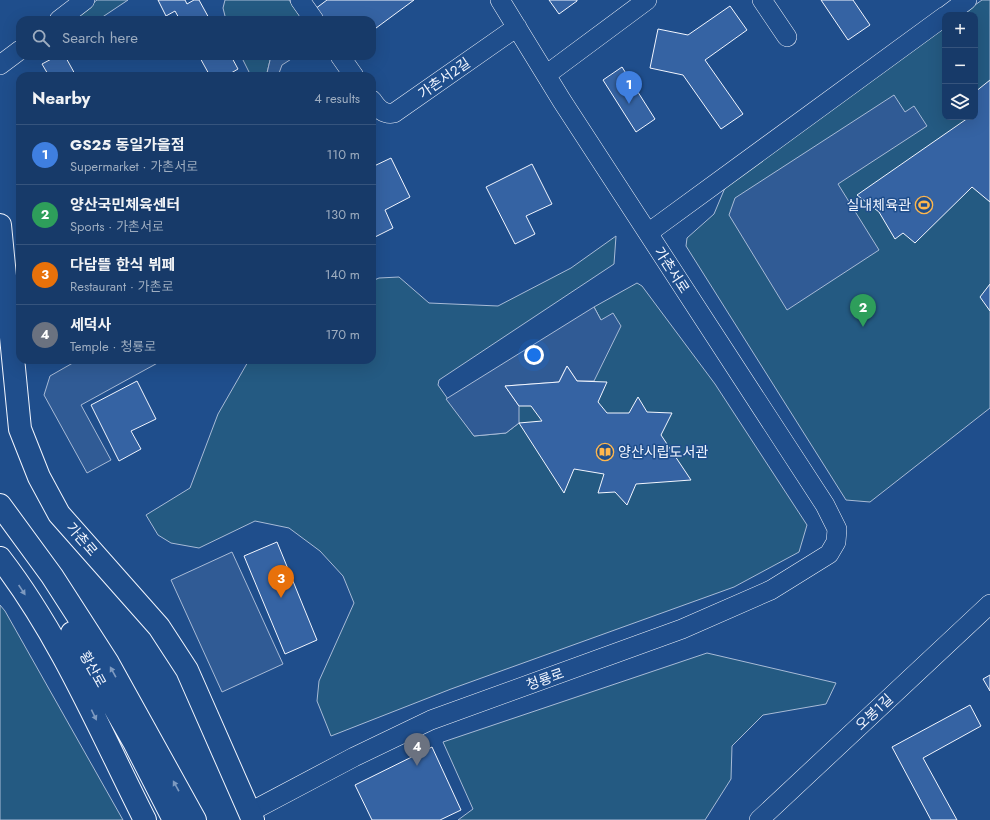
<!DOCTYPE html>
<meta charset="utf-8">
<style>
:root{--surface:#173a69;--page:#20416f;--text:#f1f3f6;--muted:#9eadc0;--line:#36547d;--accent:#95b2f1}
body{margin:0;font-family:Jost,"Noto Sans KR",sans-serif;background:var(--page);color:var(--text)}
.controls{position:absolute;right:12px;top:12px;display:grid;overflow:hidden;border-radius:8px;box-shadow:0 4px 16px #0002}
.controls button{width:36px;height:36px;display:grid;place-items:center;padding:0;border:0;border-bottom:1px solid var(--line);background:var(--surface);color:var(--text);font:20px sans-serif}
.you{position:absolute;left:534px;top:355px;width:14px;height:14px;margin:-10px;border:3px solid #fff;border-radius:50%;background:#1a73e8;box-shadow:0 0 0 6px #1a73e833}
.badge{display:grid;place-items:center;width:26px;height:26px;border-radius:50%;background:var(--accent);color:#fff;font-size:13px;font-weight:700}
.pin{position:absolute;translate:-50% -33px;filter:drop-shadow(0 1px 2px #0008)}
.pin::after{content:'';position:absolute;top:21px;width:14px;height:12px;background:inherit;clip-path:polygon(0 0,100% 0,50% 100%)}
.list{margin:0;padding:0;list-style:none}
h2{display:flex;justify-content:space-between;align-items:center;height:52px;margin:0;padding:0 16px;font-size:17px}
h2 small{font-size:13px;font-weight:400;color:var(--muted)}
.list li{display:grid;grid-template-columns:26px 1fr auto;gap:12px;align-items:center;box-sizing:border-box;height:60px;padding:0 16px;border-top:1px solid var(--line)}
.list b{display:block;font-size:15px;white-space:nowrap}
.list p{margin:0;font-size:13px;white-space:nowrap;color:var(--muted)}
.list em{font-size:13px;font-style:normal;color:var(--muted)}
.icon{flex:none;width:22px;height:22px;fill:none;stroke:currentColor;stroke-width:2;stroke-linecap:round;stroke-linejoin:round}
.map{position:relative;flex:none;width:990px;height:820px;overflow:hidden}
.search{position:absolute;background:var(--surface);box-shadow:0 4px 16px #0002;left:16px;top:16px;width:360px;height:44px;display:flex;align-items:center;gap:10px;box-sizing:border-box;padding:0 14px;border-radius:12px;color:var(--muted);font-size:15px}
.panel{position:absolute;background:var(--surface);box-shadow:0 4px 16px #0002;left:16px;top:72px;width:360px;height:292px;border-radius:12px}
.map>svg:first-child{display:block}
.green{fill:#245a82;stroke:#a8bbd7}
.parking{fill:#305b95;stroke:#a8bbd7}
.building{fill:#3563a3;stroke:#f2f6ff}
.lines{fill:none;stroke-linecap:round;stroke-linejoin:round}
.minor-casing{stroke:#f2f6ff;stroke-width:20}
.major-casing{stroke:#f2f6ff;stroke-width:24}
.minor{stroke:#1f4e8c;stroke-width:19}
.major{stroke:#1f4e8c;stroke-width:22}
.oneway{fill:#7e9ac0}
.labels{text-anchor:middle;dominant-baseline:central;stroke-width:3;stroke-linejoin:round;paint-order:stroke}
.street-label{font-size:14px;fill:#f2f6ff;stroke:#1f4e8c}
.poi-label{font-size:14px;fill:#f2f6ff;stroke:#1f4e8c;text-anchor:end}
</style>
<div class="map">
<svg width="990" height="820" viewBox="0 0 990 820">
<rect width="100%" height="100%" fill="#1f4e8c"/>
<!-- green -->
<path class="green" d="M97 0H128L98 20H71Z
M225 0H289L304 20H226L223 8Z
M982 0H990V408L870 502 846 500 686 246 687 238 714 214 727 183 945 27V117H975V15H961Z
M241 56H271L267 73 251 76Z
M616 236 614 264 439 380 438 385 474 436 506 433 519 423 505 386 567 366 601 320 594 307 637 283 642 286 715 384 807 525 799 552 734 587 451 689 331 736 317 701 319 681 354 603 343 576 320 551 289 528 255 521 199 548 171 543 158 535 146 515 190 488 218 414 249 360H372V281L379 278 399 277 429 303 498 306 571 268Z
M0 605 5 611 123 820H0Z
M707 653 836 683 826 704 763 715 732 746 731 779 705 820H458L473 809 443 742Z"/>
<!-- parking -->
<path class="parking" d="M271 56H296L282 65 278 76H276L267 73Z
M894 95 905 112 914 106 927 126 838 184 879 250 787 310 729 215 735 198Z
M594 307 601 320 613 313 621 326 594 381H577L567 366 559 382 505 386 519 406V423L506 433 474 436 446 399Z
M78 360H163L81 405 111 460 87 473 44 395 50 376Z
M232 552 283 664 222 692 171 580Z"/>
<!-- building -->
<path class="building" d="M158 0H185L187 4 194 0H199L210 20H180L175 11 166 16Z
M327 0H414L372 31V20H323L315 9Z
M549 0H577V1L559 14Z
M821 0H853L870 25 848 40Z
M730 6 747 30 705 60 743 114 721 129 683 75 650 68 658 29 688 35Z
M57 56H65L76 76H49L42 64Z
M199 56H231L238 69 226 76H210Z
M622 67 655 119 636 132 603 80Z
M990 80V202L972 187 915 243 903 233 895 239 879 212 857 195 968 118 967 117H975V92Z
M391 158 410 197 385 210 393 228 373 238 372 167Z
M532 164 552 204 526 216 535 234 515 244 486 187Z
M990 284V311L980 297Z
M567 366 577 381 607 382 598 402 607 413H629L638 397 647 412 672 413 661 435 691 480 636 484 627 505 615 492 598 493 604 474 574 469 564 493 519 423 542 421 531 406H519L505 386 559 382Z
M137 381 156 419 131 431 141 449 119 461 91 405Z
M277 542 317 640 285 654 244 556Z
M990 675V691L983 679Z
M970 705 981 726 923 758 957 820H931L892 747Z
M432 747 461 810 440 820H372L355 785Z"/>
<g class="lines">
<defs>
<path id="minor" d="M300 0 314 20
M762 0 787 37
M947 15 967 0
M59 20 85 0
M340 56 354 76
M0 65 20 50
M546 75 647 0
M372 100C378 109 384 115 394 113L517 27
M648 233 945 16
M250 812 354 757 431 720 682 629 771 590 829 554 836 542 837 529 825 505 562 101 500 0
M759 820 990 604"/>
<path id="major" d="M0 225 20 429 39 477 59 514 159 627 187 670 253 820
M0 505 52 576 108 663 195 820
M0 558C61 637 100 731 145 820
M72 633 134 742 174 820"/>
</defs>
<!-- minor casing -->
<use href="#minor" class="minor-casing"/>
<!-- major casing -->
<use href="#major" class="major-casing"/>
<!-- minor -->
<use href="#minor" class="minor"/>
<!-- major -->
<use href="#major" class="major"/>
</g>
<!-- one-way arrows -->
<defs><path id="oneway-solid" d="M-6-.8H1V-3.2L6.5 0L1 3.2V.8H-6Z"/></defs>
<g class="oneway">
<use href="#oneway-solid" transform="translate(22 590) rotate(56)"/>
<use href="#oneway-solid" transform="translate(113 672) rotate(-119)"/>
<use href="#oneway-solid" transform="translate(94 715) rotate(64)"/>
<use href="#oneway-solid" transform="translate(176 786) rotate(-119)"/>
</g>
<!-- icons -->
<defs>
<symbol id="stadium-ring" viewBox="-11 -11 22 22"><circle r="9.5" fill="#1f4e8c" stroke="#ffb74d" stroke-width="1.5"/><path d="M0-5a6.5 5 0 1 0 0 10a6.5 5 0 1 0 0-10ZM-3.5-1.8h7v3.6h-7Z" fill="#ffb74d"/></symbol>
<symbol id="library-ring" viewBox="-11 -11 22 22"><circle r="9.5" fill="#1f4e8c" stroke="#ffb74d" stroke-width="1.5"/><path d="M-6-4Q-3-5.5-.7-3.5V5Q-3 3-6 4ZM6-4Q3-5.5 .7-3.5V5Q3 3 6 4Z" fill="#ffb74d"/></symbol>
</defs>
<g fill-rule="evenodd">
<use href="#stadium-ring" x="914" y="195" width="20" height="20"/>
<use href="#library-ring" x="595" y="442" width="20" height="20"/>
</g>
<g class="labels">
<!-- street labels -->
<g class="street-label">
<text transform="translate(444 78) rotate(-35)">가촌서2길</text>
<text transform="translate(672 270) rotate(57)">가촌서로</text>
<text transform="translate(82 539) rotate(49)">가촌로</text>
<text transform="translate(93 669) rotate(61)">황산로</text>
<text transform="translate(545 679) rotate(-20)">청룡로</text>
<text transform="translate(874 712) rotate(-43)">오봉1길</text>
</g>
<!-- poi labels -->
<g class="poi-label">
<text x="911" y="205">실내체육관</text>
<text x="618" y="452" text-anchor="start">양산시립도서관</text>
</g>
</g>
</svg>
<div class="controls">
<button>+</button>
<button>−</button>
<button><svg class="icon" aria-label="layers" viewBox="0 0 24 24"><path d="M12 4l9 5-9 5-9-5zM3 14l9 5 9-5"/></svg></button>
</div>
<div class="you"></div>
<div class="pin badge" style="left:629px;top:104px;background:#3f7fe0">1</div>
<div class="pin badge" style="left:863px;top:327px;background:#2e9e5b">2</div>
<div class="pin badge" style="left:281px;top:598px;background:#e8710a">3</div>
<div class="pin badge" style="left:417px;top:766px;background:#6b7280">4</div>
<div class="search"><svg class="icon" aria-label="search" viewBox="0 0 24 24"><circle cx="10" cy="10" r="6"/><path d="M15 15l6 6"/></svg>Search here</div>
<section class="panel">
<h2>Nearby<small>4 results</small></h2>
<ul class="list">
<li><span class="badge" style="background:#3f7fe0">1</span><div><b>GS25 동일가을점</b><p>Supermarket · 가촌서로</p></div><em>110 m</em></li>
<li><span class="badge" style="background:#2e9e5b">2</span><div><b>양산국민체육센터</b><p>Sports · 가촌서로</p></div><em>130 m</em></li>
<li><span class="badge" style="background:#e8710a">3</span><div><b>다담뜰 한식 뷔페</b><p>Restaurant · 가촌로</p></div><em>140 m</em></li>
<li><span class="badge" style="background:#6b7280">4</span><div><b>세덕사</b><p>Temple · 청룡로</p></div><em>170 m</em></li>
</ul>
</section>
</div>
